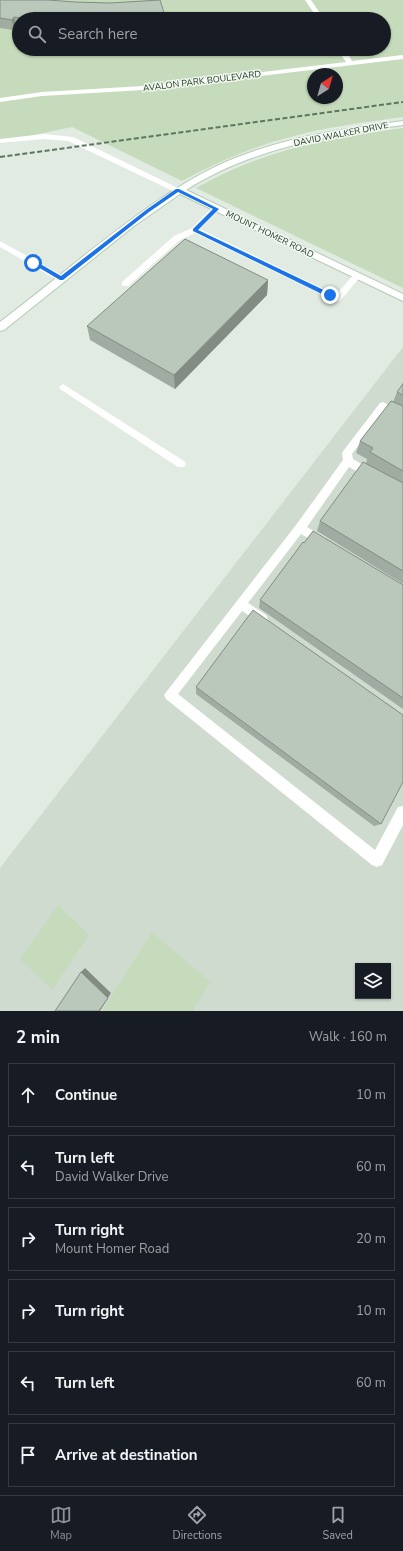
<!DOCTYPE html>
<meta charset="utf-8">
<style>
:root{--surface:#171b24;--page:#242831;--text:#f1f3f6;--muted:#9ea1a6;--line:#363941;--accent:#8c9099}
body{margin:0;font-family:"Nunito Sans",sans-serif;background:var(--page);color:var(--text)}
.controls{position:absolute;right:12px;bottom:12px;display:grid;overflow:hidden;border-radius:0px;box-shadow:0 1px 3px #0004}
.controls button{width:36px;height:36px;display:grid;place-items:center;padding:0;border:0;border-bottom:1px solid var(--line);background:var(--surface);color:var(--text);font:20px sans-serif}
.compass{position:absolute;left:307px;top:68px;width:36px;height:36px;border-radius:50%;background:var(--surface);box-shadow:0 1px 3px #0004;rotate:37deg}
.stop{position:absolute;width:12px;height:12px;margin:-9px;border:3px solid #1a73e8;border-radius:50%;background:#fff}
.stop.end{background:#1a73e8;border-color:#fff;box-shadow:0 1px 4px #0008}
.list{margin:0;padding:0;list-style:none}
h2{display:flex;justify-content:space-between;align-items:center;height:52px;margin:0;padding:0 16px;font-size:17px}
h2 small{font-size:13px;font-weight:400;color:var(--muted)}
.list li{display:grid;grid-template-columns:26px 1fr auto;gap:12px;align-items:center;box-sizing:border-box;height:64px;margin:0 8px 8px;padding:0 8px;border:1px solid var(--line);border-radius:0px}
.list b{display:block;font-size:15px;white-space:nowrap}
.list p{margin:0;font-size:13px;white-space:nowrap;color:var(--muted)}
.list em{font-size:13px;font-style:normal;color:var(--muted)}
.icon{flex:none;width:22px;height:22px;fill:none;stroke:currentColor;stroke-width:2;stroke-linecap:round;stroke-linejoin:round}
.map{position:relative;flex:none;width:403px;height:1011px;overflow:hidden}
.search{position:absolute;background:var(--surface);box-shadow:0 1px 3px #0004;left:12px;right:12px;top:12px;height:44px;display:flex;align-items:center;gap:10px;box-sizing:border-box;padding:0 14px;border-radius:22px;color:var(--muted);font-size:15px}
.sheet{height:484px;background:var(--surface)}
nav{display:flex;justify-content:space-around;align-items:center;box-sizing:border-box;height:56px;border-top:1px solid var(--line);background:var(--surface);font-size:11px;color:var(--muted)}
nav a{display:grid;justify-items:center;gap:2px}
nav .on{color:var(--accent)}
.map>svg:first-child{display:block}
.built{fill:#d0dbcf;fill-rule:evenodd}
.green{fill:#c5dbbb;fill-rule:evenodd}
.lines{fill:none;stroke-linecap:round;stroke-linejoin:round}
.secondary-casing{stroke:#b5cab6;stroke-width:2}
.lane{fill:#fff;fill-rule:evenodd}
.street{fill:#fff;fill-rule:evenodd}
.secondary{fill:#fff;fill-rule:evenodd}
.rail{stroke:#5d7661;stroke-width:2;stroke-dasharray:5 2.5;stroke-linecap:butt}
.wall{fill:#a0aca1}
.shaded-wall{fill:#828c83}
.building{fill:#bac8bb;stroke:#828c83}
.route{fill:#1a73e8}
.labels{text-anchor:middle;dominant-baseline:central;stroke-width:3;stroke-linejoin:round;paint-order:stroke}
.far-street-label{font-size:9px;fill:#223b26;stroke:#f2f8f1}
</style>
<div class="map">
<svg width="403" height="1011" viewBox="0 0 403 1011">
<rect width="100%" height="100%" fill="#e1ebe1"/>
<!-- built -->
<path class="built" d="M403 347V1011H0V868ZM358 966H388V996H358Z"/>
<!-- green -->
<path class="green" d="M0 0H403V117C368 122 332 126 298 135 257 145 219 161 182 181L72 127 0 142ZM19 19H384V49H19ZM313 74H337V98H313Z
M403 128V288L196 188C264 150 327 138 403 128Z
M58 905 89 935 52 990 20 959Z
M152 932 210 982 193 1011H102Z"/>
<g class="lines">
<defs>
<path id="secondary" d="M403 121V125C327 136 252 148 186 190L403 294V301L180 194 134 226 4 330 0 331V322C27 301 54 280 81 258 126 223 170 188 221 164 279 138 341 129 403 121Z"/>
</defs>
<!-- secondary casing -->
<use href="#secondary" class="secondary-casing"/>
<!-- lane -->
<path class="lane" d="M213 207H216L220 209 200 229 336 295 354 274H360L361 276 340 301 337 302 195 233 180 240 128 286H122V282L174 236 192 228Z
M0 241 65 277 66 279 62 282 59 281 0 247Z
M63 384 184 461 186 464 184 467H178L60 389 59 387Z
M383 402 403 413V421L384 411 352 454 353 459 373 471 375 474 373 477H367L349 467 307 527 326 538 327 541 326 544 322 546 301 534 248 603 266 615 268 619 266 623 262 624 242 611 178 694 375 850 398 807 403 806V825L382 865 377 867 372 865 166 699 164 695 296 525 343 460 342 453 344 450 380 403Z"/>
<!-- street -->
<path class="street" d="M305 0H311L324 19H318Z
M337 49H345L352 61 403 55V59L143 90 42 96 0 102V98L42 92 143 86 346 62Z
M44 134 73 137 182 190 178 193 175 192 68 141 44 139 0 143V139Z"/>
<!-- secondary -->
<use href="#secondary" class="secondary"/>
<!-- rail -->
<path class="rail" d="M0 157 403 102"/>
</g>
<!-- wall -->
<path class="wall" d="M0 0 166 19H19V27H16L14 30 0 28Z
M268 280 267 295 175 389 90 340 87 326Z
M403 382V584L317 531 320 521 366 463 367 459 356 453 360 441 393 402 397 392 400 388Z
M403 585V709L259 608 260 600Z
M196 687 381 824 374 826 196 694Z"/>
<!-- shaded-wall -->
<path class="shaded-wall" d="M14 17 16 27 14 30 12 20Z
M268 280 267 295 175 389 174 375Z
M85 968 111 993 100 1011H99L81 972Z"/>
<!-- building -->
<path class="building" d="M0 0H48L75 2 110 3 160 0 166 19H32L14 17 12 20 0 18Z
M185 239 268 280 174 375 87 326Z
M403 384V395L397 392Z
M391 401 403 406V471L370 452 373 448 360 441Z
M363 462 403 483V571L320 521Z
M313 531 403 585V698L260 600 303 542 304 543Z
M253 610 403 715V782L381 824 196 687Z
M81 972 108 998 99 1011H55Z"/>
<!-- route -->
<path class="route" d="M176 189H179L219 209 198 230 332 294V297H328L193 231V229L213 209 178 192 149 212 63 280H60L31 263 35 261 61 276 146 210Z"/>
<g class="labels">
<!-- far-street labels -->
<g class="far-street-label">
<text transform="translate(202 81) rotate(-7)">AVALON PARK BOULEVARD</text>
<text transform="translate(341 134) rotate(-11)">DAVID WALKER DRIVE</text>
<text transform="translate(270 234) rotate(26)">MOUNT HOMER ROAD</text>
</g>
</g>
</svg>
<div class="controls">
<button><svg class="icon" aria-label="layers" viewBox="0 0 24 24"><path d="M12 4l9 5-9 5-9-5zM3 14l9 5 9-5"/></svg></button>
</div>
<svg class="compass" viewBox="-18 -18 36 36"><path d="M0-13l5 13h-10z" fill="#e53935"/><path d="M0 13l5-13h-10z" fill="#9ea1a6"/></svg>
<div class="stop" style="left:33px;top:263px"></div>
<div class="stop end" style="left:330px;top:295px"></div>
<div class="search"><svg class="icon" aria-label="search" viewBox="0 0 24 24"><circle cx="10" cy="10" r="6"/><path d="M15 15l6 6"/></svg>Search here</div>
</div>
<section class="sheet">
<h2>2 min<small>Walk · 160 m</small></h2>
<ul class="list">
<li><svg class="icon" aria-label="ahead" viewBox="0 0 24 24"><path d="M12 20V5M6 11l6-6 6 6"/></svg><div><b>Continue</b></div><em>10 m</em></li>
<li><svg class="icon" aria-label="left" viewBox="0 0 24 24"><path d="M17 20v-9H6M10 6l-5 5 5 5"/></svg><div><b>Turn left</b><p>David Walker Drive</p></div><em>60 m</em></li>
<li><svg class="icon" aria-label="right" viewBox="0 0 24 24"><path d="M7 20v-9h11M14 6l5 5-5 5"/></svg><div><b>Turn right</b><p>Mount Homer Road</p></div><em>20 m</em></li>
<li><svg class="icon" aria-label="right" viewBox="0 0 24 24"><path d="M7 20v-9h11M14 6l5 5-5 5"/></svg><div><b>Turn right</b></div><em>10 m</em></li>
<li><svg class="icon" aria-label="left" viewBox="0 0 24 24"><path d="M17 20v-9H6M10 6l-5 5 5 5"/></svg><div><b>Turn left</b></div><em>60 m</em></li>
<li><svg class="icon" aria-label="arrive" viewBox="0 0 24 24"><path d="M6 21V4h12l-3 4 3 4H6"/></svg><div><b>Arrive at destination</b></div></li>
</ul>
</section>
<nav>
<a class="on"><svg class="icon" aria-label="map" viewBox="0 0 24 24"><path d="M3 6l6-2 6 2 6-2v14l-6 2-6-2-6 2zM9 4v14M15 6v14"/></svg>Map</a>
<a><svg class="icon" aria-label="directions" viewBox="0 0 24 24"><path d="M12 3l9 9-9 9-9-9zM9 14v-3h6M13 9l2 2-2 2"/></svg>Directions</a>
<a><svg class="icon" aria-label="saved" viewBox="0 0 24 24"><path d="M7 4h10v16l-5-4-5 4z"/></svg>Saved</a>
</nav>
